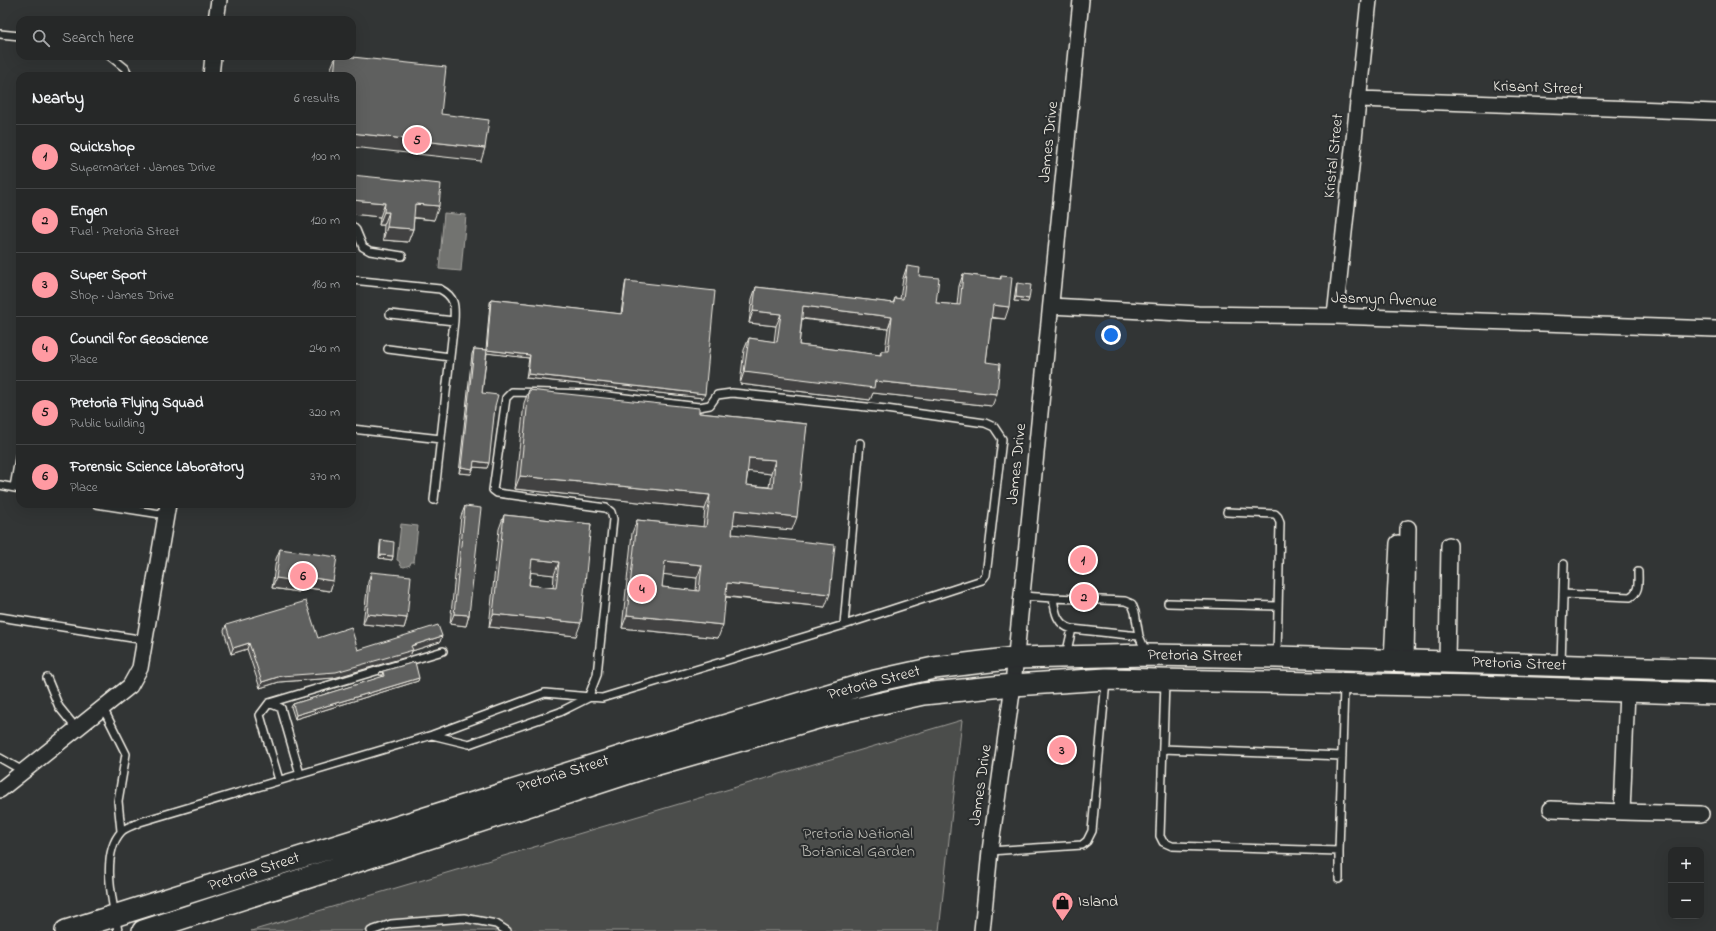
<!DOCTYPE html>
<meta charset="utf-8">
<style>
:root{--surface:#262828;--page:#2e3030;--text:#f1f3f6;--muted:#a4a6a8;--line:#424445;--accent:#ff9aa2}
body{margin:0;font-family:"Indie Flower",sans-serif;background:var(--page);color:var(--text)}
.controls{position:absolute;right:12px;bottom:12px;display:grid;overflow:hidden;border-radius:8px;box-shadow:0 4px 16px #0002}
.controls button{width:36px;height:36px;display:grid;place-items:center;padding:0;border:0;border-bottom:1px solid var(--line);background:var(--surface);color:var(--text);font:20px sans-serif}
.you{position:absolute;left:1111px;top:335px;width:14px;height:14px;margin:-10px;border:3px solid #fff;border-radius:50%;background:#1a73e8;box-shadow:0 0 0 6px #1a73e833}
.badge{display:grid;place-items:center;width:26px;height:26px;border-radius:50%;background:var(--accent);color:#111;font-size:13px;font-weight:700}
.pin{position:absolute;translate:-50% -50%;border:2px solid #fff;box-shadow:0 1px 4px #0006}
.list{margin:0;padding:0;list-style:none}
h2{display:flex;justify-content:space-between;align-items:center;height:52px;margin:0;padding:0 16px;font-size:17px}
h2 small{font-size:13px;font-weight:400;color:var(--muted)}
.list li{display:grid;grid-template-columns:26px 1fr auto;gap:12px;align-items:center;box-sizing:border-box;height:64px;padding:0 16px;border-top:1px solid var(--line)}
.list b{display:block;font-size:15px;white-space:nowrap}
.list p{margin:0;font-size:13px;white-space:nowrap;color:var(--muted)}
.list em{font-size:13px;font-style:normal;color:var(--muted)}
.icon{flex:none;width:22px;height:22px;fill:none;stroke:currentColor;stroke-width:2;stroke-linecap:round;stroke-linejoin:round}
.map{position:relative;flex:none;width:1716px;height:931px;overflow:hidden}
.search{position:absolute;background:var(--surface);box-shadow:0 4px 16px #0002;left:16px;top:16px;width:340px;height:44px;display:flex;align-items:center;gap:10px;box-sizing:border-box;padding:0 14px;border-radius:12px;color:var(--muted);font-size:15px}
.panel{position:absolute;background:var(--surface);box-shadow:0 4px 16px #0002;left:16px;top:72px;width:340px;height:436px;border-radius:12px}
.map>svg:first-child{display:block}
.green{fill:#4b4d4c;stroke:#a09f9a}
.water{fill:#727370;stroke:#a6a5a0}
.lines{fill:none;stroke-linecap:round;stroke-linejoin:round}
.service-casing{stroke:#f4f1e8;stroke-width:10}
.minor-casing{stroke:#f4f1e8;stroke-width:18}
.secondary-casing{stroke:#f4f1e8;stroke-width:24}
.service{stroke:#2a2d2e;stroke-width:7}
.minor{stroke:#2a2d2e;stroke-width:15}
.secondary{stroke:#2a2d2e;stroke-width:21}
.wall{fill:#525352;stroke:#f4f1e8;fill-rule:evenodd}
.shaded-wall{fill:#424342;stroke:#f4f1e8}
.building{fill:#5f605f;stroke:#f4f1e8;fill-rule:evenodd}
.labels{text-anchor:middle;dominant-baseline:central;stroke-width:4;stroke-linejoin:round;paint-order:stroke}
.street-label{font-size:16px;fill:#f4f1e8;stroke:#2a2d2e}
.park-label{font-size:16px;fill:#b9b8b1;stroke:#2a2d2e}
.poi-label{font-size:16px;fill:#f4f1e8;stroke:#2a2d2e;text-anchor:start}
</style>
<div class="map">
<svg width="1716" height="931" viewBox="0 0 1716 931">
<rect width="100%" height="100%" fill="#323535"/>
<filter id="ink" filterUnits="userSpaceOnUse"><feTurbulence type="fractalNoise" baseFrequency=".025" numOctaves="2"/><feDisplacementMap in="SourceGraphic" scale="8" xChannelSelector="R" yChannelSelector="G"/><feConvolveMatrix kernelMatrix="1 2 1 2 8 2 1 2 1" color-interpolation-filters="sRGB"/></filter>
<g filter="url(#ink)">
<!-- green -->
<path class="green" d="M962 720 939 931H251Z"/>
<!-- water -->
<path class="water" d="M444 213 466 215 461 271 439 269Z
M401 524 418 526 414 562H411L410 565 404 567 401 566 399 561 397 560Z"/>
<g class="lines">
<defs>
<path id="service" d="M0 34 20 36
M110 56 125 68 129 76
M352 226 356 230 363 247 370 251 402 256
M352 280 440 289C455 297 455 305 454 321L434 500
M390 314 454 321
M388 349 450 357
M352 429 441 439
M0 485 20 489
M14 487 20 453
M96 504 167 515
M1227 512 1275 514 1278 517 1280 523 1277 655
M1563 594 1630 597C1640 592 1638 582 1638 572
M1022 596 1053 598C1055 612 1057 625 1072 629L1139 636 1146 652
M1053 598 1125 601 1132 604 1135 612 1139 636
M1168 603 1278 606
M0 617 145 640
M844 625 860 443
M1066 655 1072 629
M1561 663 1564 564
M47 678 59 707 76 728
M1165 682 1160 836 1163 842 1172 846 1339 851V879
M269 703 281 708 300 774
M102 706 126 754 118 801 121 831
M1163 749 1342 756
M0 758 23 771
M279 780 260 715 269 703 443 651
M990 851 1082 845 1087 841 1092 831 1106 681
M1339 851 1344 686
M118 931C113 904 100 855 121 832 125 827 135 825 140 822L432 735 545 693 602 698 844 625 982 580 986 575 988 559 1002 439 994 427 985 423 886 409 732 393 717 395 710 405 699 407 592 394 512 392 506 398 493 490 497 493 606 508 611 512 613 519 597 675 588 698 560 712 469 744 432 735
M371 931 391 924 464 918 496 924 507 931"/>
<path id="minor" d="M216 20 219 0
M211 76 213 56
M1359 99 1716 112
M1051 306 1198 314 1335 316 1716 329
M1335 316 1369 0
M1392 660 1398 543
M1406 660 1408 528
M1447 661 1449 545
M1627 691 1622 812 1701 814
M0 790 130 686 140 668 168 504
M1551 809 1622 812
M982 931 990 851 1013 685 1081 0"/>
<path id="secondary" d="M66 931 639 751 875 681 934 668 1015 658 1148 655 1277 657 1716 670
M143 931 644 768 828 715 923 694 1013 685 1106 679 1474 686 1716 694"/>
</defs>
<!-- service casing -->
<use href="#service" class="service-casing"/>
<!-- minor casing -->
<use href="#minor" class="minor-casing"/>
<!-- secondary casing -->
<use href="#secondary" class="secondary-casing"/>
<!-- service -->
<use href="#service" class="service"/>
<!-- minor -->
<use href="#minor" class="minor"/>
<!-- secondary -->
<use href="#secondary" class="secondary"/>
</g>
<!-- wall -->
<path class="wall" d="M336 56 441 114 481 161 352 76H330L331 68Z
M352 175 434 220 414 218 413 229 408 242 383 240 384 225H379L380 217 352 214Z
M907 266 919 276 936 303 957 305 959 286 963 274 1000 279 1001 276 1005 319 991 318 986 362 992 406 873 393 870 400 740 384 744 350 749 338 774 342 776 326 749 323 752 299 756 287 893 303 895 298 900 299 903 278ZM802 319 888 329 885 351H881L880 355 799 345Z
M626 281 703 398 526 378 529 358 487 353 482 393 495 406 487 468 474 467 471 474 459 473 472 354 474 349 486 350 490 303 491 299 621 314 625 285Z
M1017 283 1028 302 1014 301 1016 287Z
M529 390 699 413 807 424 792 530 733 524 732 534 825 607 726 597 718 638 622 628 632 533 637 520 703 527 705 509 515 489 524 403ZM748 471 771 474 769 487 746 485ZM663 574 697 578 696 591 662 587Z
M465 506 469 615 466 626 450 624 461 516Z
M504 515 591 524 576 636 489 627 499 529ZM531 572 554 575 553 588 529 585Z
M381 540 393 556 392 560 379 558 380 544Z
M280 549 333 581 330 591 301 587 299 592 272 588 276 559Z
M371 572 407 618 404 628 363 624 368 582Z
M226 625 318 638 358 650 440 642 412 651 410 656 334 678 279 682 260 688 247 649 231 654 224 631Z
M415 662 418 681 295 719 291 707 293 704 382 677V675H379L380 672Z"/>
<!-- shaded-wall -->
<path class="shaded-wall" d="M352 133 485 148 481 161 352 147Z
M352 200 385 203 380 217 352 214Z
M415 204 439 206 434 220 410 217Z
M384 212H389L384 225H379Z
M387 227 413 229 408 242 383 240Z
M1016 297 1029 299 1028 302 1014 301Z
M993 305 1009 307 1005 319 989 317Z
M803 306 892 317 888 329 799 318Z
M753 311 781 314 776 326 749 323Z
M487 350 530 355 529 358 486 353Z
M744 372 875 381 997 394 992 406 873 393 870 400 740 384Z
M528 374 705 394 703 398 526 378Z
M749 458 775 460 771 474 744 471Z
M474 461 489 463 487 468 472 467Z
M461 467 473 469 471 474 459 473Z
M520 476 710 495 705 509 515 489Z
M735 510 797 517 792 530 730 524Z
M380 555 393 556 392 560 379 558Z
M532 559 559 562 554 575 527 572Z
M665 561 702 565 697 578 660 574Z
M301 576 333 581 330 591 301 587 299 592 272 588 276 578Z
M727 583 830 594 825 607 722 596Z
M367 614 407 618 404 628 363 624Z
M454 614 469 615 466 626 450 624Z
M493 614 581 623 576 636 489 627Z
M627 615 723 625 718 638 622 628Z
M442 636 440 642 412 651 410 656 334 678 279 682 260 688 262 682 281 676 411 646Z
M249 643 247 649 231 654 233 648Z
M380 672H383L382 675H379Z
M419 678 418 681 295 719 296 715Z"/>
<!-- building -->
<path class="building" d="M336 56H343L446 67 441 114 489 120 485 148 352 133V76H334Z
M352 175 441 184 439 206 415 204 413 229 387 227 389 212H384L385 203 352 200Z
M907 266 920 268 919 276 939 278 936 303 960 305 963 274 1001 279V276L1012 277 1009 307 993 305 986 362 1000 364 997 394 875 381 874 388 744 372 749 338 777 342 781 314 753 311 756 287 894 303 895 298 903 299ZM803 306 892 317 888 351H881V355L799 345Z
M626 281 715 291 705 394 528 374 530 355 487 350 491 299 622 314Z
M1017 283 1031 285 1029 299 1016 297Z
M474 349 487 350 482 393 498 395 495 406 489 463 474 461 473 469 461 467Z
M529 390 699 408V413L807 424 797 517 735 510 732 534 835 545 830 594 727 583 723 625 627 615 637 520 706 527 710 495 520 476ZM749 458 775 460 773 488 746 485ZM665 561 702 565 699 591 662 587Z
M465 506 481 508 469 615 454 614Z
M504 515 591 524 581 623 493 614ZM532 559 559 562 556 588 529 585Z
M381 540 394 542 393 556 380 555Z
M280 549 337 557 333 581 301 576 303 582 276 578Z
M371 572 411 576 407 618 367 614Z
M306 601 318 638 351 627 358 650 438 625 442 636 411 646 413 650 336 672 281 676 262 682 249 643 233 648 226 625Z
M415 662 419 678 296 715 293 704 384 676 383 672H380Z"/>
</g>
<!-- icons -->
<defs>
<symbol id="shop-pin" viewBox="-11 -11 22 30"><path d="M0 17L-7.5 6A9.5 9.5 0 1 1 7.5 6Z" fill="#ff9aa2" stroke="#2a2d2e"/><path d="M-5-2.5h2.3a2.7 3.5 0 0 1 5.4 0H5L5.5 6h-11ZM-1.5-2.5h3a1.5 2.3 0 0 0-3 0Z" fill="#111"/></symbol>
</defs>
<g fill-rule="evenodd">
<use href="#shop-pin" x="1050" y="890" width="25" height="34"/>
</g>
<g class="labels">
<!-- street labels -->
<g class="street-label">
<text transform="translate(1538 88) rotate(2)">Krisant Street</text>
<text transform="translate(1049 142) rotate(-84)">James Drive</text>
<text transform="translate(1334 156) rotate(-84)">Kristal Street</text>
<text transform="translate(1384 300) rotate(2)">Jasmyn Avenue</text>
<text transform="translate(1017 464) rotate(-84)">James Drive</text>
<text transform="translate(1195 656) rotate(1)">Pretoria Street</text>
<text transform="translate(1519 664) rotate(2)">Pretoria Street</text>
<text transform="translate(874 683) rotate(-15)">Pretoria Street</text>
<text transform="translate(563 774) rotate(-17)">Pretoria Street</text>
<text transform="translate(981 785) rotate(-82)">James Drive</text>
<text transform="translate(254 872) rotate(-18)">Pretoria Street</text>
</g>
<!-- park labels -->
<g class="park-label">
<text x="858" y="834">Pretoria National<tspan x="858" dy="18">Botanical Garden</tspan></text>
</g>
<!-- poi labels -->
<g class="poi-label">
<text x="1078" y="902">Island</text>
</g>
</g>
</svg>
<div class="controls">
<button>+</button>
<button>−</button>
</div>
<div class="you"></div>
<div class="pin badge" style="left:1083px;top:560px">1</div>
<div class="pin badge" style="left:1084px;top:597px">2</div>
<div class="pin badge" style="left:1062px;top:750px">3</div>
<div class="pin badge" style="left:642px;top:589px">4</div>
<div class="pin badge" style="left:417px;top:140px">5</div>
<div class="pin badge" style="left:303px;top:576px">6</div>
<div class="search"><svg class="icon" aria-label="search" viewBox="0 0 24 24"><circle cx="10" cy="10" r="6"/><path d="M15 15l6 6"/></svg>Search here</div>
<section class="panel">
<h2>Nearby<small>6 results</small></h2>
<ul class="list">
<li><span class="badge">1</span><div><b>Quickshop</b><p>Supermarket · James Drive</p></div><em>100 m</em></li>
<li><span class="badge">2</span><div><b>Engen</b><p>Fuel · Pretoria Street</p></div><em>120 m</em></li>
<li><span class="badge">3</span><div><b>Super Sport</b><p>Shop · James Drive</p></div><em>180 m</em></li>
<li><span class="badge">4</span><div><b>Council for Geoscience</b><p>Place</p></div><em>240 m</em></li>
<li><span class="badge">5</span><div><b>Pretoria Flying Squad</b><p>Public building</p></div><em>320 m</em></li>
<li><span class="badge">6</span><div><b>Forensic Science Laboratory</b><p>Place</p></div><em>370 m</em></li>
</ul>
</section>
</div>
